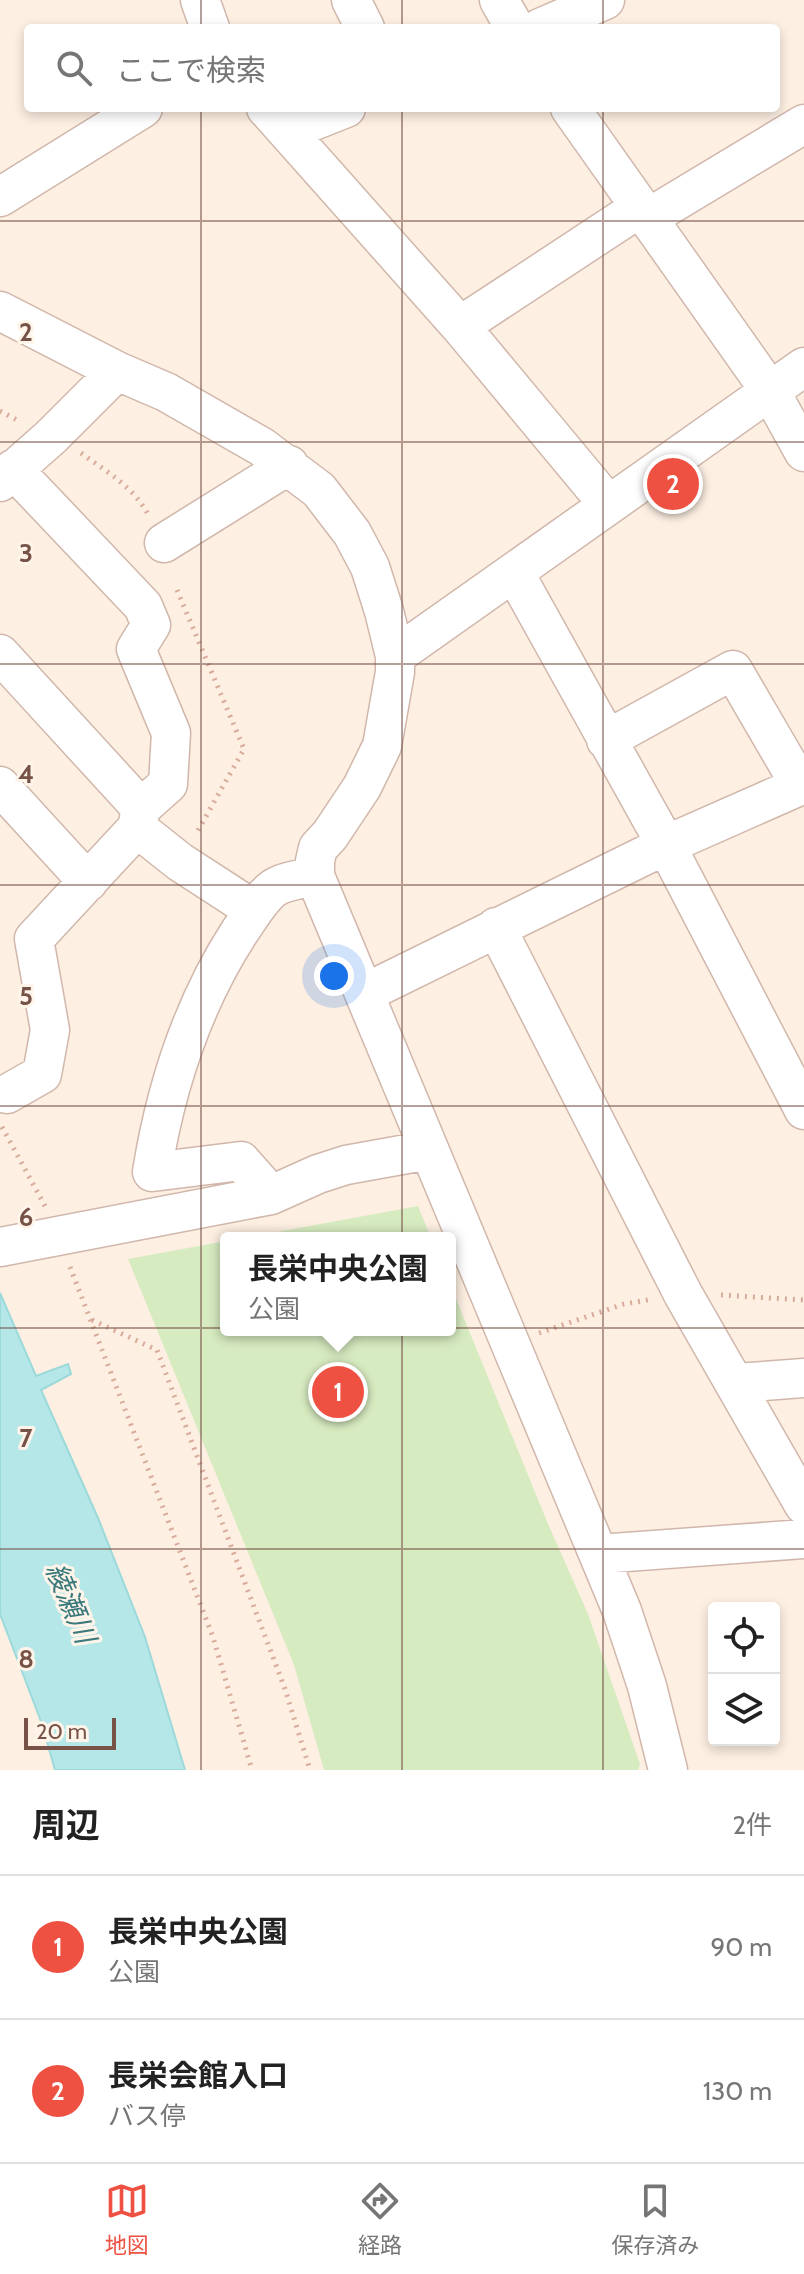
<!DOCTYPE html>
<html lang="ja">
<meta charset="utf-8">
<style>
:root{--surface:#fff;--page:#f6f6f6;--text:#222;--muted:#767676;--line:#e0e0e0;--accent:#ee5041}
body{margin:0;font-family:Cabin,"Noto Sans JP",sans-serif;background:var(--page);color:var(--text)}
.controls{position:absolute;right:24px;bottom:24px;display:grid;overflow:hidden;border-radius:8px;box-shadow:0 4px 12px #0003}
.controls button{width:72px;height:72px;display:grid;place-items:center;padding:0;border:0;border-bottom:2px solid var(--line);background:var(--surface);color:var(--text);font:40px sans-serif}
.scale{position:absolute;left:24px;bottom:20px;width:92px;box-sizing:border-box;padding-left:8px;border:4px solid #765247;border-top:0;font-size:22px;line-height:28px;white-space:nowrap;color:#765247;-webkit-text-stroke:6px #fff4e9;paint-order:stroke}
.you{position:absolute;left:334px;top:976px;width:28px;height:28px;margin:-20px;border:6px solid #fff;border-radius:50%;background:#1a73e8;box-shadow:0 0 0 12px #1a73e833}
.badge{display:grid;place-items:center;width:52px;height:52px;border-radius:50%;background:var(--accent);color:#fff;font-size:26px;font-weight:700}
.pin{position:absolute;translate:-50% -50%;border:4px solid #fff;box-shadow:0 2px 8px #0006}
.popup{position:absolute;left:220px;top:1232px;width:236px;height:104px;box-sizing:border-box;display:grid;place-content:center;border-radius:8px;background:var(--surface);filter:drop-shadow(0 2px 6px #0005);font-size:26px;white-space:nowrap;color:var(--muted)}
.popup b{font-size:30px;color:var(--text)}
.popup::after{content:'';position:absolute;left:50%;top:100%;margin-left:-16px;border:16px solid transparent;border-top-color:var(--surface)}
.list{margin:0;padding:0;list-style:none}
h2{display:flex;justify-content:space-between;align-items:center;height:104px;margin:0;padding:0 32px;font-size:34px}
h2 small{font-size:26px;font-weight:400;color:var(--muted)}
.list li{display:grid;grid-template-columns:52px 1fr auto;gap:24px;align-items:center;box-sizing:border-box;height:144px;padding:0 32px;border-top:2px solid var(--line)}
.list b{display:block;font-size:30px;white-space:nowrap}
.list p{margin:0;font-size:26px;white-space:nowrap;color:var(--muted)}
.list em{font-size:26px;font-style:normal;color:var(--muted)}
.icon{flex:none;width:44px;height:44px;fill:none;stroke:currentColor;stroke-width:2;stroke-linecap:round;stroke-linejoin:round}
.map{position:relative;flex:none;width:804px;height:1770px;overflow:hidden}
.search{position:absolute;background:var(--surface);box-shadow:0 4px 12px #0003;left:24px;right:24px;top:24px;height:88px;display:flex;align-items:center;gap:20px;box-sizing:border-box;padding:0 28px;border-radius:8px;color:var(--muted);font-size:30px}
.sheet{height:392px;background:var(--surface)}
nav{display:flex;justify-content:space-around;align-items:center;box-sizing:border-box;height:112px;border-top:2px solid var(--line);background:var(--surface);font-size:22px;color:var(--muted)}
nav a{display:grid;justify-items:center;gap:4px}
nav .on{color:var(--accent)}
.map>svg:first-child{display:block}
.green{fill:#d7ebc0}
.water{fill:#b6e7e8;stroke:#9bd9da;stroke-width:2}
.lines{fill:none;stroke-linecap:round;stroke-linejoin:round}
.minor-casing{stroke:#d1b7ab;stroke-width:41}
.path{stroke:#d9ab9b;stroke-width:5;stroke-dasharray:2 6;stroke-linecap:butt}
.minor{stroke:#fff;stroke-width:38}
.grid{fill:none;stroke:#765247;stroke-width:2;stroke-opacity:0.55}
.labels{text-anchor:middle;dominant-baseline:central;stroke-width:6;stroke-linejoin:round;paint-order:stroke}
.water-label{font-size:28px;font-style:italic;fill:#3a7a7c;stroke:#fff4e9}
.grid-label{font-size:26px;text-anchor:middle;font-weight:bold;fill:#765247;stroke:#fff4e9;stroke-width:6;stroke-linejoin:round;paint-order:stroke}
</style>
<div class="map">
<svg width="804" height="1770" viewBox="0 0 804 1770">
<rect width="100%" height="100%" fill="#fdefe2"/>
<!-- green -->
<path class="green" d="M418 1206 431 1238H244Z
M226 1241V1330H450V1284L548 1524 588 1614 640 1764 638 1770H324L294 1665 128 1259Z"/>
<!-- water -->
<path class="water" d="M0 1293 36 1376 68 1364 71 1374 41 1390 98 1518 145 1637 185 1770H55L42 1724 0 1614Z"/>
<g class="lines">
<defs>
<path id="minor" d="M200 0 210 28
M351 0 365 28
M499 0 515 28
M540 28 605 0
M266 108 460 326 608 504
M570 108 770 391 804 452
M288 131 346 108
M0 197 143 108
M648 218 804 124
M0 311 117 371 166 392 262 447 319 490 352 533 370 567 384 611 395 656V672L382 746 362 787 330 835 318 848 315 861V876L622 1611 647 1686 668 1770
M460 326 641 207
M0 482 51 437 117 371
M164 543 289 465
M514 572 666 845 804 1110
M0 654 141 808
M395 656 804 367
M606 740 733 670 800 785
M0 786 88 882
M137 828 180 862 254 910
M496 927 683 1294 804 1505
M365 993 666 845 804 784
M7 1094 42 1074 50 1030 34 939 137 828 141 808 168 784 171 733 136 649 151 625 143 606 13 469
M271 1195 241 1161 152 1172C166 1085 192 1005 240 931 250 917 260 898 274 888 284 881 303 879 315 876
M0 1247 271 1195 318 1174 346 1165 429 1150
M736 1383 804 1378
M599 1554 804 1539"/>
</defs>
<!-- minor casing -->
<use href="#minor" class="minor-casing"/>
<!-- path -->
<path class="path" d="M0 411 19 421
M81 453C107 472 134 487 149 516
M177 590 244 749 196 834
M2 1127 45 1206
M70 1267 213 1637 252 1770
M721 1295 804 1300
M92 1320 157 1350 285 1689 310 1770
M539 1333 624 1304 648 1300"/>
<!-- minor -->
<use href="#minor" class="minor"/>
</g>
<!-- grid -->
<path class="grid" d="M201 0V28M402 0V28M603 0V28M201 108V1770M402 108V1770M603 108V1770M0 221H804M0 442H804M0 664H804M0 885H804M0 1106H804M0 1328H804M0 1549H804"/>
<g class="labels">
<!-- water labels -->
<g class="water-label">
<text transform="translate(71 1603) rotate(67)">綾瀬川</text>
</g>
</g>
<g class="grid-label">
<text x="26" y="341">2</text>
<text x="26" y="562">3</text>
<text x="26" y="783">4</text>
<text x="26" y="1005">5</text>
<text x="26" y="1226">6</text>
<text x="26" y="1447">7</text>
<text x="26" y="1668">8</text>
</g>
</svg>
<div class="controls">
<button><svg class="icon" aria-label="locate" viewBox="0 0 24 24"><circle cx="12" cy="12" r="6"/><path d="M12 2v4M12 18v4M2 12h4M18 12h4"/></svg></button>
<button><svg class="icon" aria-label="layers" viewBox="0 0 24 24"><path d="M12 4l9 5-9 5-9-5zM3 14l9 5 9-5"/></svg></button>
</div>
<div class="scale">20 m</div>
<div class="you"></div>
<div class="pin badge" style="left:338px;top:1392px">1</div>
<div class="popup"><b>長栄中央公園</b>公園</div>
<div class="pin badge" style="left:673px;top:484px">2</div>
<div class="search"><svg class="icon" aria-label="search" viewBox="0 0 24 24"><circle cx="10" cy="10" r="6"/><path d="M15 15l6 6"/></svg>ここで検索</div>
</div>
<section class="sheet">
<h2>周辺<small>2件</small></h2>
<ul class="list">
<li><span class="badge">1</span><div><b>長栄中央公園</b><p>公園</p></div><em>90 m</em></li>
<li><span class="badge">2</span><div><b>長栄会館入口</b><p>バス停</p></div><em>130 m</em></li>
</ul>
</section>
<nav>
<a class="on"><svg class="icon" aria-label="map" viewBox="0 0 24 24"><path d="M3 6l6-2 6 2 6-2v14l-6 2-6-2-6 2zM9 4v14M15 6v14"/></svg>地図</a>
<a><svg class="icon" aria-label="directions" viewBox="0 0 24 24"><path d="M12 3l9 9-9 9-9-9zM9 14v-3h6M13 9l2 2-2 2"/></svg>経路</a>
<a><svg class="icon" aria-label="saved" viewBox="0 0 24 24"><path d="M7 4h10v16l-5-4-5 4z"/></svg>保存済み</a>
</nav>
